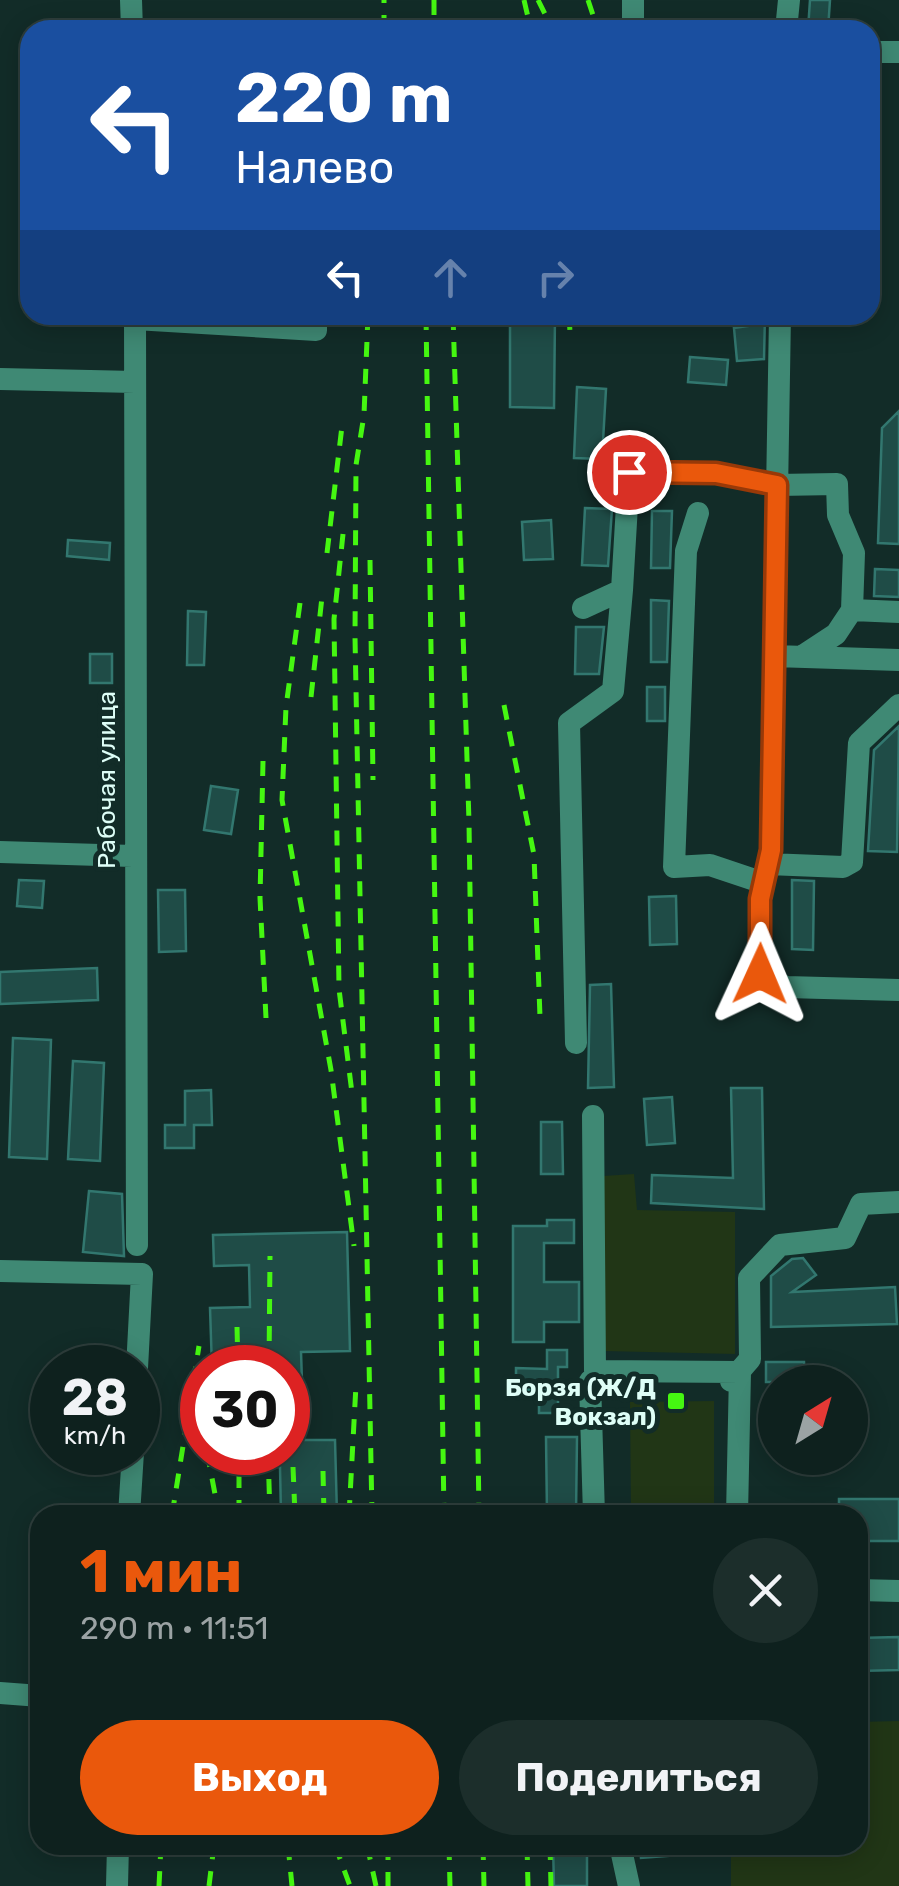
<!DOCTYPE html>
<html lang="ru">
<head>
<meta charset="utf-8">
<style>
  body { margin:0; font-family:Rubik,sans-serif; background:#1c2e2b; color:#f1f3f6; height:100vh; display:flex; flex-direction:column; font-size:38px; white-space:nowrap }
  * { box-sizing:border-box; margin:0 }
  p { font-size:32px; color:#9ba3a4 }
  .icon { flex:none; width:55px; height:55px; fill:none; stroke:currentColor; stroke-width:2; stroke-linecap:round; stroke-linejoin:round }
  .map { position:relative; flex:1; overflow:hidden }
  .side { position:absolute; left:30px; top:1505px; width:838px; height:350px; display:flex; flex-direction:column; background:#0e211e; border-radius:30px; box-shadow:0 5px 25px #0003,0 0 0 2px #2e3e3c }
  .side>* { flex:none }
  .top-card { position:absolute; left:20px; top:20px; width:860px; height:305px; border-radius:30px; box-shadow:0 5px 25px #0003,0 0 0 2px #2e3e3c; background:#1a4fa0; color:#fff; overflow:hidden }
  .needle { width:65px; rotate:37deg }
  .controls { position:absolute; left:758px; top:1365px; display:grid; gap:20px }
  .controls a { display:grid; place-items:center; width:110px; height:110px; border-radius:50%; background:#0e211e; box-shadow:0 5px 25px #0003,0 0 0 2px #2e3e3c; font-size:50px }
  .speed { position:absolute; left:30px; top:1345px; display:flex; gap:20px; font-size:50px; font-weight:700; text-align:center }
  .speed>* { display:grid; place-content:center; width:130px; height:130px; border-radius:50%; background:#0e211e; box-shadow:0 5px 25px #0003,0 0 0 2px #2e3e3c; line-height:1 }
  .speed small { font-size:25px; font-weight:400 }
  .speed .limit { border:15px solid #d22; background:#fff; color:#111 }
  .pin { position:absolute; display:grid; place-items:center; width:85px; height:85px; color:#fff; margin:-42px; border:5px solid #fff; border-radius:50%; box-shadow:0 2px 10px #0007 }
  .me { position:absolute; width:110px; margin:-55px; rotate:1deg; stroke-linejoin:round; filter:drop-shadow(0 0 8px #0008) }
  .turn { display:flex; align-items:center; gap:35px; height:210px; padding:0 50px; font-size:45px }
  .turn .icon { width:130px; height:130px; stroke-width:2.5 }
  .turn b { display:block; font-size:70px; line-height:85px }
  .lanes { display:flex; align-items:center; height:95px; padding:0 50px; background:#0003; justify-content:center; gap:50px; direction:ltr }
  .lanes .off { opacity:.35 }
  .round { display:grid; place-items:center; flex:none; width:105px; height:105px; border-radius:52px; background:#1c2e2b }
  .headline { display:flex; align-items:center; justify-content:space-between; height:170px; padding:0 50px }
  h1 { font-size:60px; font-weight:700; line-height:75px; color:#ea580c }
  .action { display:flex; gap:20px; margin-top:auto; padding:20px 50px }
  .action a { flex:1; height:115px; border-radius:60px; background:#ea580c; color:#fff; font-size:40px; font-weight:700; line-height:115px; text-align:center }
  .action a+a { background:#1c2e2b; color:#f1f3f6 }
  .map>svg:first-child { display:block }
  .green { fill:#213616 }
  .building { fill:#1f4c47; stroke:#32776f; stroke-width:2.5 }
  .lines { fill:none; stroke-linecap:round; stroke-linejoin:round }
  .minor { stroke:#3f8974; stroke-width:22 }
  .rail { stroke:#45f711; stroke-width:5; stroke-dasharray:15 12; stroke-linecap:butt }
  .route-casing { stroke:#983908; stroke-width:25 }
  .route { stroke:#ea580c; stroke-width:18 }
  .poi-dot { fill:#45f711; stroke:#122c28; stroke-width:4 }
  .labels { text-anchor:middle; dominant-baseline:central; stroke-width:10; stroke-linejoin:round; paint-order:stroke }
  .street-label { font-size:25px; fill:#defef7; stroke:#122c28 }
  .poi-label { font-size:25px; font-weight:bold; fill:#defef7; stroke:#122c28; text-anchor:end }
</style>
</head>
<body>
<div class="map">
<svg width="899" height="1886" viewBox="0 0 899 1886">
  <rect width="100%" height="100%" fill="#122c28"/>
  <path class="green" d="M 634,1174 L 637,1210 L 735,1212 L 735,1354 L 604,1351 L 603,1176 Z
    M 714,1401 L 714,1515 L 631,1515 L 630,1402 Z
    M 899,1721 L 899,1886 L 731,1886 L 731,1845 L 858,1845 L 858,1722 Z"/>
  <path class="building" d="M 810,0 L 830,0 L 828,30 L 808,30 Z
    M 510,315 L 555,315 L 554,408 L 510,407 Z
    M 747,315 L 765,315 L 764,359 L 737,361 L 734,328 L 748,326 Z
    M 690,357 L 728,360 L 726,385 L 688,382 Z
    M 577,387 L 606,389 L 602,459 L 574,458 Z
    M 899,411 L 899,544 L 878,543 L 882,428 Z
    M 585,508 L 612,509 L 608,566 L 582,565 Z
    M 652,511 L 672,511 L 670,568 L 651,568 Z
    M 551,520 L 553,559 L 524,560 L 522,522 Z
    M 68,540 L 110,543 L 109,560 L 67,556 Z
    M 875,569 L 899,570 L 899,597 L 874,596 Z
    M 651,600 L 669,601 L 667,662 L 651,662 Z
    M 188,611 L 206,612 L 204,665 L 187,665 Z
    M 576,627 L 604,627 L 599,674 L 575,674 Z
    M 90,654 L 112,654 L 112,683 L 90,683 Z
    M 647,687 L 665,687 L 665,721 L 647,721 Z
    M 899,726 L 897,852 L 868,851 L 874,750 Z
    M 211,786 L 238,790 L 231,834 L 204,830 Z
    M 19,880 L 44,881 L 42,908 L 17,906 Z
    M 792,880 L 814,881 L 813,950 L 792,949 Z
    M 158,890 L 185,890 L 186,951 L 159,952 Z
    M 676,896 L 677,944 L 650,945 L 649,897 Z
    M 97,968 L 98,1000 L 0,1004 L 0,972 Z
    M 611,984 L 614,1087 L 588,1088 L 590,985 Z
    M 13,1038 L 51,1040 L 47,1159 L 9,1157 Z
    M 73,1061 L 104,1063 L 100,1161 L 68,1159 Z
    M 731,1088 L 762,1088 L 764,1209 L 651,1203 L 652,1175 L 733,1178 Z
    M 211,1090 L 212,1125 L 194,1125 L 194,1148 L 165,1148 L 165,1125 L 185,1125 L 185,1091 Z
    M 672,1097 L 675,1143 L 647,1145 L 644,1099 Z
    M 541,1122 L 562,1122 L 563,1174 L 541,1174 Z
    M 89,1191 L 122,1194 L 124,1256 L 83,1252 Z
    M 547,1220 L 574,1220 L 574,1243 L 544,1243 L 544,1282 L 579,1282 L 579,1322 L 544,1322 L 544,1342 L 513,1342 L 513,1226 L 547,1226 Z
    M 347,1232 L 350,1351 L 301,1352 L 304,1440 L 335,1440 L 337,1515 L 281,1515 L 280,1467 L 260,1467 L 260,1452 L 288,1452 L 288,1368 L 212,1368 L 210,1308 L 250,1307 L 249,1265 L 214,1266 L 213,1235 Z
    M 803,1258 L 816,1275 L 792,1292 L 895,1287 L 897,1324 L 771,1327 L 771,1276 L 792,1259 Z
    M 547,1350 L 567,1350 L 567,1367 L 558,1367 L 558,1413 L 539,1413 L 539,1390 L 516,1390 L 516,1368 L 547,1369 Z
    M 766,1362 L 804,1362 L 805,1382 L 766,1382 Z
    M 546,1437 L 577,1437 L 576,1515 L 547,1515 Z
    M 839,1499 L 899,1499 L 899,1541 L 858,1541 L 858,1515 L 839,1515 Z
    M 899,1637 L 899,1670 L 858,1671 L 858,1638 Z
    M 553,1845 L 587,1845 L 587,1886 L 554,1886 Z
    M 640,1845 L 692,1845 L 692,1854 L 641,1858 Z"/>
  <g class="lines">
    <path class="minor" d="M 131,0 L 132,30
      M 633,0 L 633,30
      M 786,30 L 789,0
      M 870,52 L 899,52
      M 135,315 L 137,1245
      M 780,315 L 771,851 L 760,899 L 760,974 L 786,987 L 899,990
      M 135,319 L 316,330 L 316,315
      M 0,379 L 135,382
      M 698,513 L 686,551 L 674,867 L 710,865 L 764,883
      M 583,608 L 622,590 L 629,471 L 716,473 L 777,485 L 837,484 L 838,515 L 854,553 L 852,610 L 899,612
      M 774,656 L 899,660
      M 801,657 L 836,634 L 852,610
      M 0,852 L 133,856
      M 768,864 L 843,867 L 852,862 L 859,743 L 899,705
      M 576,1043 L 569,723 L 613,691 L 622,590
      M 593,1116 L 595,1371 L 740,1372 L 737,1515
      M 0,1271 L 142,1274 L 137,1368
      M 731,1381 L 750,1359 L 749,1278 L 780,1245 L 845,1238 L 861,1204 L 899,1202
      M 129,1515 L 133,1452
      M 594,1515 L 590,1381 L 613,1381
      M 858,1590 L 899,1591
      M 0,1693 L 40,1696
      M 620,1845 L 629,1886
      M 117,1886 L 118,1845"/>
    <path class="rail" d="M 434,0 L 434,30
      M 524,0 L 531,30
      M 538,0 L 553,30
      M 588,0 L 598,30
      M 384,30 L 384,0
      M 368,315 L 364,415 L 356,465 L 355,637 L 372,1515
      M 426,315 L 444,1515
      M 453,315 L 469,822 L 479,1515
      M 569,315 L 570,332
      M 343,534 L 334,619 L 339,989 L 352,1093
      M 327,553 L 342,426
      M 370,560 L 373,780
      M 300,603 L 286,707 L 282,800 L 331,1070 L 354,1246
      M 311,697 L 322,597
      M 504,705 L 534,855 L 540,1017
      M 263,761 L 260,898 L 266,1018
      M 237,1327 L 238,1368
      M 269,1368 L 270,1256
      M 197,1390 L 202,1425
      M 207,1452 L 219,1515
      M 268,1452 L 270,1515
      M 293,1467 L 295,1515
      M 323,1471 L 324,1515
      M 172,1515 L 199,1346
      M 239,1515 L 239,1452
      M 349,1515 L 356,1385
      M 288,1845 L 292,1886
      M 335,1845 L 350,1886
      M 367,1845 L 376,1886
      M 388,1845 L 388,1886
      M 449,1845 L 450,1886
      M 483,1845 L 484,1886
      M 527,1845 L 528,1886
      M 550,1845 L 551,1886
      M 159,1886 L 161,1845
      M 209,1886 L 214,1845"/>
  </g>
  <g class="lines">
    <g class="route-casing">
      <path id="route" d="M 629,472 L 716,473 L 777,485 L 771,850 L 760,899 L 760,974"/>
    </g>
    <use href="#route" class="route"/>
  </g>
  <rect class="poi-dot" x="666" y="1391" width="20" height="20" rx="5"/>
  <g class="labels">
    <g class="street-label">
      <text transform="translate(106 780) rotate(-90)">Рабочая улица</text>
    </g>
    <g class="poi-label">
      <text x="656" y="1387">Борзя (Ж/Д<tspan x="656" dy="29">Вокзал)</tspan></text>
    </g>
  </g>
</svg>
<div class="controls">
<a><svg class="needle" viewBox="-14 -14 28 28"><path d="M0-13l5 13h-10z" fill="#e53935"/><path d="M0 13l5-13h-10z" fill="#9ba3a4"/></svg></a>
</div>
<div class="speed"><div>28<small>km/h</small></div><div class="limit">30</div></div>
<div class="pin" style="left:629px;top:472px;background:#d93025"><svg class="icon" aria-label="arrive" viewBox="0 0 24 24"><path d="M6 21V4h12l-3 4 3 4H6"/></svg></div>
<svg class="me" style="left:760px;top:974px" viewBox="-20 -20 40 40"><path d="M0-17L14 15 0 8-14 15z" fill="#ea580c" stroke="#fff" stroke-width="4"/></svg>
<div class="top-card">
<div class="turn"><svg class="icon" aria-label="left" viewBox="0 0 24 24"><path d="M17 20v-9H6M10 6l-5 5 5 5"/></svg><div><b>220 m</b>Налево</div></div>
<div class="lanes"><svg class="icon" aria-label="left" viewBox="0 0 24 24"><path d="M17 20v-9H6M10 6l-5 5 5 5"/></svg><svg class="icon off" aria-label="ahead" viewBox="0 0 24 24"><path d="M12 20V5M6 11l6-6 6 6"/></svg><svg class="icon off" aria-label="right" viewBox="0 0 24 24"><path d="M7 20v-9h11M14 6l5 5-5 5"/></svg></div>
</div>
<section class="side">
<div class="headline"><div><h1>1 мин</h1><p>290 m · 11:51</p></div><a class="round"><svg class="icon" aria-label="close" viewBox="0 0 24 24"><path d="M6 6l12 12M18 6L6 18"/></svg></a></div>
<div class="action"><a>Выход</a><a>Поделиться</a></div>
</section>
</div>
</body>
</html>
